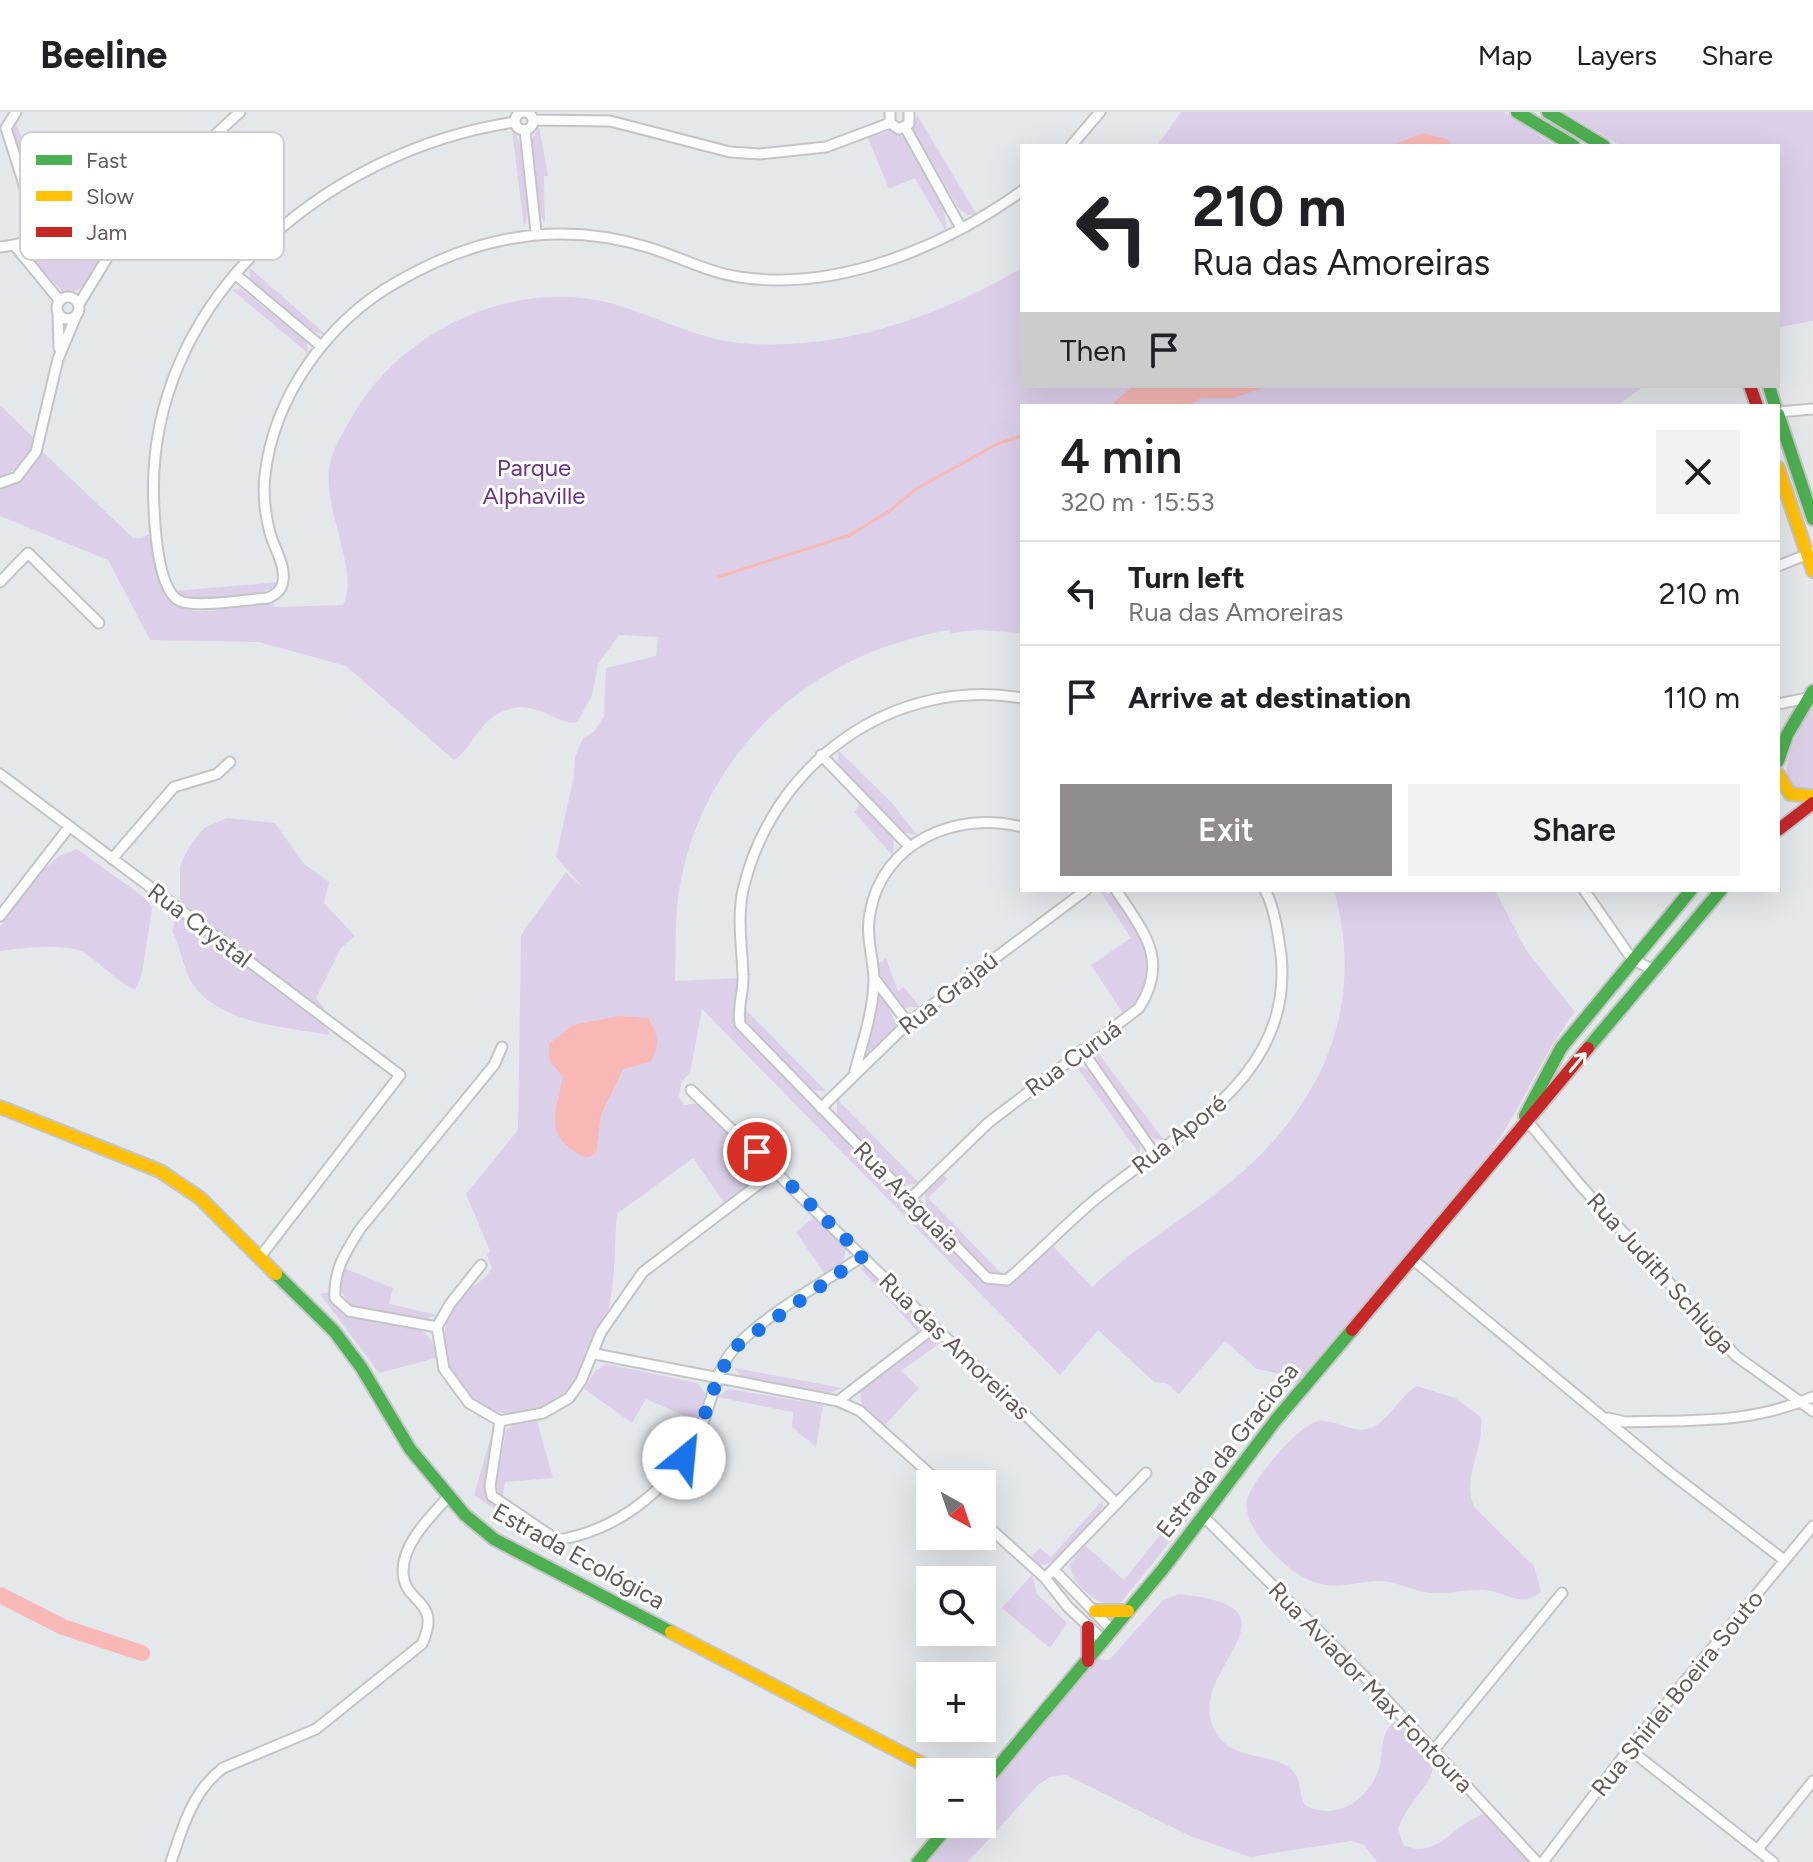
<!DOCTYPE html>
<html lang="en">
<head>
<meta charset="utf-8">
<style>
  body { margin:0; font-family:Figtree,sans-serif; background:#f2f2f2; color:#202124; height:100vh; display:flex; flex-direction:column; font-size:30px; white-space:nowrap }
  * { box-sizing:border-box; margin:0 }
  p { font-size:26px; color:#757577 }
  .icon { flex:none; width:44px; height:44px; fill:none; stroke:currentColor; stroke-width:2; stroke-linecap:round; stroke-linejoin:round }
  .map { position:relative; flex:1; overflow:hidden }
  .details { position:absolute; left:1020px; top:292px; width:760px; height:488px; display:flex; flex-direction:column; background:#fff; border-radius:0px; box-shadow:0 8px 32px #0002 }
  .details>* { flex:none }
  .top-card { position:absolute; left:1020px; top:32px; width:760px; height:244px; border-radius:0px; box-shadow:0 8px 32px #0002; background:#fff; color:#202124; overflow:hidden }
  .needle { width:52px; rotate:140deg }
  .tools { position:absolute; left:916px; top:1358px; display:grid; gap:16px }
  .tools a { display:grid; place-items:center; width:80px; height:80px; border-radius:0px; background:#fff; box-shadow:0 8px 32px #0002; font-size:40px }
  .pin { position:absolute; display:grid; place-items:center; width:68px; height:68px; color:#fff; margin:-34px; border:4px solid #fff; border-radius:50%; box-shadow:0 2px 8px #0007 }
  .me { position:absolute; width:88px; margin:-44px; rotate:28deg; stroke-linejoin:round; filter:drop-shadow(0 0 6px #0008) }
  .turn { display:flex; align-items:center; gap:28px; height:168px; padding:0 40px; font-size:36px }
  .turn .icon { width:104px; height:104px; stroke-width:2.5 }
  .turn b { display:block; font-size:56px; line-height:68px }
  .then { display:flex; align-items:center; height:76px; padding:0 40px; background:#0003; gap:16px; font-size:30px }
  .round { display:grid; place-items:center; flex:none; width:84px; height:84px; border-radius:0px; background:#f2f2f2 }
  .head { display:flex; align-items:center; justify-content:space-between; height:136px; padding:0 40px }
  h1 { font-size:48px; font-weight:600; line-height:60px }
  .cta { display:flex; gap:16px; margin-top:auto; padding:16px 40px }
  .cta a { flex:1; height:92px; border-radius:0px; background:#908c8d; color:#fff; font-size:32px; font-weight:600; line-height:92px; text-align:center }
  .cta a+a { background:#f2f2f2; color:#202124 }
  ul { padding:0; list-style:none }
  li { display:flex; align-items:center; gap:24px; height:104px; padding:0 40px; border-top:2px solid #e0e0e0 }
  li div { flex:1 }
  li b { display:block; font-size:30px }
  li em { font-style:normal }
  header { display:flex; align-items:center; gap:48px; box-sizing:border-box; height:112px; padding:0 40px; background:#fff; border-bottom:2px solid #e0e0e0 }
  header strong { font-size:38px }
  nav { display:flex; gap:44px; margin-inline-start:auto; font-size:28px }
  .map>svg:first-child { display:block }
  .green { fill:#dcd0e9 }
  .water { fill:#f7b8b6 }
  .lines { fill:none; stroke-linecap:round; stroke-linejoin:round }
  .stream { stroke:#f7b8b6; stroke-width:3 }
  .river { stroke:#f7b8b6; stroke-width:16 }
  .street-casing { stroke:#c4c4c5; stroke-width:13 }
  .fast-casing { stroke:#c5c4c6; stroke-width:16 }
  .slow-casing { stroke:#c5c4c6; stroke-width:16 }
  .jam-casing { stroke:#c5c4c6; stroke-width:16 }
  .street { stroke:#fbfcfc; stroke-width:9 }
  .fast { stroke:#4caf50; stroke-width:12 }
  .slow { stroke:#ffc107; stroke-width:12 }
  .jam { stroke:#c62828; stroke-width:12 }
  .oneway { stroke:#f6fbf6 }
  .route { stroke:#1a73e8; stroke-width:14; stroke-dasharray:0 25.2 }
  .labels { text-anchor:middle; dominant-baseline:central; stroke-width:6; stroke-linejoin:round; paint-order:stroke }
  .park-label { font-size:24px; fill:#6b318b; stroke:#fff }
  .street-label { font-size:24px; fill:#635b5a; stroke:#fff }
  .key { fill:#fff; stroke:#d0cece; stroke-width:2 }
  .key-label { font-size:22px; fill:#635b5a }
</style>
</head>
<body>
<header>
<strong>Beeline</strong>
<nav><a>Map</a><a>Layers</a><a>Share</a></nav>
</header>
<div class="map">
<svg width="1813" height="1750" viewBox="0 0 1813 1750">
  <rect width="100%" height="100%" fill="#e4e8eb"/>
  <path class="green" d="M 1181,0 L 1504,0 L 1555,34 L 1157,34 Z
    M 1564,0 L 1813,0 L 1813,209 L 1780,215 L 1778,209 L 1778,34 L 1621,34 Z
    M 917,3 L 977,103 L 968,103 L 959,97 L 913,18 Z
    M 14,6 L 55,113 L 45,111 L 39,104 L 12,22 Z
    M 539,14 L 548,64 L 544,64 L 545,111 L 538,99 L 531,30 Z
    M 512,18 C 525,27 533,101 524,115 Z
    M 892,18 C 912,23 953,100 945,118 L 915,66 L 889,77 L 868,26 Z
    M 88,111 L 104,115 C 116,134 87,185 64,181 L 31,147 L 31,137 L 36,130 Z
    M 250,156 L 325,222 C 307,223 262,182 250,167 Z
    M 1022,156 L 1022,274 L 1644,274 L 1617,294 L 1022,294 L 1022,521 L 978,518 L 951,521 L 950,518 C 821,539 716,626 684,754 C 674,791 676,831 675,869 L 738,866 L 733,906 L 739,919 L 977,1164 L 997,1174 L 1013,1170 L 1051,1132 L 1092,1175 C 1131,1138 1180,1110 1223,1076 C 1318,1001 1368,900 1334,778 L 1495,778 L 1526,838 L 1575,900 C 1540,945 1521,999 1486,1046 C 1428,1124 1360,1197 1298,1272 L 1286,1263 L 1257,1257 L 1225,1229 L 1179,1282 L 1166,1271 L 1154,1270 L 1098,1218 L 1060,1263 L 702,897 L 690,961 L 681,970 L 679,985 L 684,993 L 698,991 L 760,1050 L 759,1066 L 725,1092 L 693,1046 L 617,1102 C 614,1132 616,1165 609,1194 C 606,1207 580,1266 571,1277 C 520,1339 424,1280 448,1205 C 457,1177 482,1174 492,1156 L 487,1143 L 490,1139 L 466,1082 L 518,1018 L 521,823 L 566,760 L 585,778 L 556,745 L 574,664 L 575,645 L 583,626 L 595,619 L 604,604 L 606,556 L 656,544 L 658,525 L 619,523 L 598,552 L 592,584 L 577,610 C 557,615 538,585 504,599 C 478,609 470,639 454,648 L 346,554 L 259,530 L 150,528 L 108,448 L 0,404 L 0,377 L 21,367 L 42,339 L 133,426 L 142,426 L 149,422 C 167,521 188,500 273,490 L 275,495 L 343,493 C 360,460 324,400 329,358 C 331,338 344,319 353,303 C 404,216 516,165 614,192 C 661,206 702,230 753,232 C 849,237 940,203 1022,156 Z
    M 241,177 L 306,229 L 309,242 L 232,178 Z
    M 0,293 L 35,327 L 22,353 L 0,366 Z
    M 279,470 C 269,487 187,493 174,479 Z
    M 1813,591 L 1813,676 C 1759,689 1803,607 1813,591 Z
    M 838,638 L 892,691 L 917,723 L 902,720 L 839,656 Z
    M 861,692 L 894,725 L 893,744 L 854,700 Z
    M 227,706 L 275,711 L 304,752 L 329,770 L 324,791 L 355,824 L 341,836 L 316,886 L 324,896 L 329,923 C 286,915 218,912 192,871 C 183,856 181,836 172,819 L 180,795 L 180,754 L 189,735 L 204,716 Z
    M 77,737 L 145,786 L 152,796 L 142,862 L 135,878 C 115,868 102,852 83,840 C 69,831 17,836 0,839 L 0,814 L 42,759 L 59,744 Z
    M 1100,779 C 1114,780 1120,792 1127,802 C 1151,837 1158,873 1124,903 L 1091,853 L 1131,826 Z
    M 886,846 L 898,879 L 904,875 L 920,895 L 901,896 L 885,874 L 876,854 Z
    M 877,876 L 897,912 L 893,919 L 867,941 Z
    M 744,896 L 827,980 L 810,977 L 747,913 Z
    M 1095,937 L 1164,1028 L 1155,1027 L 1146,1021 L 1098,952 Z
    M 1074,951 L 1090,959 L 1140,1028 L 1140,1043 Z
    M 837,987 L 919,1071 L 908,1073 L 899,1069 L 837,1004 Z
    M 941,1062 L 948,1067 L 928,1086 L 1003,1163 L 986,1158 L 926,1095 L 925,1080 Z
    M 817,1103 L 846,1136 L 843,1151 L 826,1164 L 796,1120 Z
    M 859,1155 L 869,1156 L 919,1206 L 918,1220 Z
    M 344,1156 L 393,1176 L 389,1192 L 438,1203 L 425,1207 L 350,1193 L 339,1175 Z
    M 330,1180 C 346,1231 434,1188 436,1246 L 379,1261 L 320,1182 Z
    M 935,1226 L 943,1229 L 901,1259 L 919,1276 L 884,1314 L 862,1293 L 860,1279 L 923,1230 Z
    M 606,1252 L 698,1271 L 708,1286 L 699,1310 L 646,1287 L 632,1311 L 584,1277 L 595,1259 Z
    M 735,1256 L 842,1276 L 827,1283 L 742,1266 Z
    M 1417,1274 L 1455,1286 L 1481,1305 C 1485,1336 1460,1368 1475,1396 L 1534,1454 L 1541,1480 C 1521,1497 1507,1480 1485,1478 C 1467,1476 1448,1483 1430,1481 C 1413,1479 1395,1468 1377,1469 C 1353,1470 1336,1479 1311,1469 C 1287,1460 1241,1416 1247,1388 C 1251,1369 1300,1311 1319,1309 C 1338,1307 1353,1324 1373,1315 C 1391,1306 1399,1285 1417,1274 Z
    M 729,1277 L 823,1293 L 816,1335 L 792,1315 L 793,1300 L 717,1285 Z
    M 537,1309 L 553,1366 L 505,1370 L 502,1387 L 496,1375 L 506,1318 L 514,1312 Z
    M 493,1317 C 495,1334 488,1350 486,1367 C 482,1396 528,1415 549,1429 L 547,1433 L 474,1383 Z
    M 1103,1388 C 1105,1406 1058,1455 1040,1453 L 1030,1446 L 1040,1436 L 1051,1445 Z
    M 1186,1391 L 1195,1399 L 1118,1494 C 1098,1495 1070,1471 1070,1452 L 1085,1433 L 1124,1468 Z
    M 1032,1463 L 1037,1482 L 1067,1511 L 1050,1536 L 1002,1496 Z
    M 1178,1482 C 1315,1495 1184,1557 1214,1617 C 1231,1652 1272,1638 1293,1659 C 1302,1669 1298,1682 1305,1693 C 1336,1710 1369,1688 1379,1656 C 1384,1638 1379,1623 1394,1610 L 1403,1610 C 1458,1669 1424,1659 1398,1716 L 1403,1733 C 1439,1750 1455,1707 1489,1701 L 1511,1714 L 1544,1750 L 1377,1750 L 1364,1733 L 1351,1729 L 1250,1745 L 1190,1724 L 1066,1663 L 1050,1665 L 1038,1673 L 968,1750 L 918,1750 L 950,1712 L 982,1712 L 982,1674 L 1091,1546 L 1109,1548 L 1163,1488 Z"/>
  <path class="water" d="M 1423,21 L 1447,27 L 1454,34 L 1390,34 Z
    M 1133,274 L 1268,274 L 1234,286 L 1201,286 L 1189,294 L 1110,294 Z
    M 619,904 L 648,906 C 659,923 660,933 650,950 L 623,957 L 601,1003 L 596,1041 L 587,1046 C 541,1024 556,1004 563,964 L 550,950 L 549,932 L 573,913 Z"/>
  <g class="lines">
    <path class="stream" d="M 718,465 L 850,423 L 891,398 L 916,377 L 997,332 L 1022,324"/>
    <path class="river" d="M 0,1483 L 63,1515 L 142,1541"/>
    <g class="street-casing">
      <path id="street" d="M 16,0 L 6,16 L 40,123
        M 890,0 L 890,11 L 899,17 L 909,12 L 909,0
        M515 9a9 9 0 1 1 18 0a9 9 0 1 1-18 0Z
        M 533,8 L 610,9 L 730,40 L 759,42 L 826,35 L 890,11
        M 515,10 C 326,38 142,190 154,396 C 155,418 158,475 178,488 C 192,497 249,487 268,486 C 275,483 282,478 283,469 C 286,452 272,433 269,417 C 265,400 263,379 265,363 C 274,284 328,209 397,170 C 476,124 559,108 647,135 C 678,144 706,160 739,165 C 837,180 944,135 1022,79
        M 905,15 L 961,116
        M 525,18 L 536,120
        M 1071,34 L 1100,0
        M 91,104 C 107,109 118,119 111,136
        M 15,134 L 60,189
        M 0,135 C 34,133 137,88 166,67 C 192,47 215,22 240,0
        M 236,163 L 321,234
        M57 196a11 11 0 1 1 22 0a11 11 0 1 1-22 0Z
        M 79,192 L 109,143 L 163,70
        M 58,200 L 59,236
        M 1778,300 L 1813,297
        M 0,371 L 17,365 L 36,340 L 58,247 L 76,204
        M 1778,454 L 1813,440
        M 0,470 L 28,441 L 99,511
        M 1022,586 C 892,564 772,652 743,778 C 737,806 742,835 743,863 C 744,880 737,895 740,912 L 987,1166 L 1007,1168 C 1040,1140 1068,1109 1102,1082 C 1182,1018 1294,964 1281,843 C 1278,822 1275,797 1265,778
        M 1778,592 L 1807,586
        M 821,643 L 910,735
        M 0,662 L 400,963 L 260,1145
        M 112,747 L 174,675 L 217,662 L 230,650
        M 1584,778 L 1632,847 L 1655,859
        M 0,804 L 69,715
        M 874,866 L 908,911
        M 502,935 L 494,953 L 360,1117 C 346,1139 333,1159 335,1186 L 349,1199 L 437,1215 L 444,1257 L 469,1291 L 500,1309 L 543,1301 L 569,1286 L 581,1269 L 601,1220 L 643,1160 L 776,1059
        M 1082,938 L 1154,1041
        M 855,959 C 863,929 873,900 874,869 C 874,846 865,825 870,801 C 882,730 957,698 1022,715
        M 691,978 L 1116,1391
        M 821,996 L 908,911 L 1086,778
        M 1525,1006 L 1581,1074 L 1736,1244 L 1813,1299
        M 910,1087 L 988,1011 L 1139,896 C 1170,848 1143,819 1116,778
        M 1411,1146 L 1664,1356 L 1784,1448
        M 437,1215 L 450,1192 L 481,1153
        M 595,1242 L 838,1289 L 860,1299 L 941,1372
        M 838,1289 L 935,1215
        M 1608,1306 L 1625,1310 C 1692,1308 1750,1312 1813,1285
        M 500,1309 L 490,1375 L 492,1384 L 557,1428 C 622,1418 678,1371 703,1310 C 712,1288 716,1261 730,1242 C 755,1208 826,1169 863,1144
        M 1202,1403 L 1368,1568 L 1537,1750
        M 982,1409 L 1045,1466 L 1068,1495 L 1104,1529
        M 1054,1458 L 1113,1519
        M 1045,1466 L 1146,1361
        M 1629,1637 L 1773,1750
        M 1433,1639 L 1562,1481
        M 1758,1737 L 1813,1669
        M 171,1750 C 183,1714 192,1680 223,1656 L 316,1617 L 422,1532 C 443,1486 403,1493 403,1459 C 403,1431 431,1404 449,1384
        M 1543,1750 L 1629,1637 L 1813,1414"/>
    </g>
    <g class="fast-casing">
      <path id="fast" d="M 1517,0 L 1574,34
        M 1548,0 L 1604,34
        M 1769,274 L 1775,294
        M 1778,302 L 1813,407
        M 1778,649 L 1787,623 L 1813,579
        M 1588,936 L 1721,778
        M 1525,1004 L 1561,936 L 1691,778
        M 276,1162 L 334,1219 L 361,1255 L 410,1337 L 465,1403 L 494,1427 L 671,1520
        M 982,1674 L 1163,1457 L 1275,1309 L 1352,1218
        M 918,1750 L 950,1712"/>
    </g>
    <g class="slow-casing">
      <path id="slow" d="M 1778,356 L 1813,459
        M 1778,662 L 1790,682 L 1813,684
        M 0,995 L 160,1059 L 200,1086 L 276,1162
        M 1095,1499 L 1128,1499
        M 671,1520 L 938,1660"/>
    </g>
    <g class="jam-casing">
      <path id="jam" d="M 1750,274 L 1757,294
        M 1778,718 L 1813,691
        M 1352,1218 L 1588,936
        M 1088,1515 L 1088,1549"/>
    </g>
    <use href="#street" class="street"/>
    <use href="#fast" class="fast"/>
    <use href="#slow" class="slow"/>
    <use href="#jam" class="jam"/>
  </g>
  <defs><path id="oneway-shaft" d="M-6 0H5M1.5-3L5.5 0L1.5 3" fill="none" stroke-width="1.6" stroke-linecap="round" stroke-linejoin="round" transform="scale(2)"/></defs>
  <use class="oneway" href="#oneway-shaft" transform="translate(1578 950) rotate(-50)"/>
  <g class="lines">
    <path class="route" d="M 684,1346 C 708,1311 711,1264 739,1232 L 863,1144 L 757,1040"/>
  </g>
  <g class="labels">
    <g class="park-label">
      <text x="534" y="355">Parque<tspan x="534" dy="28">Alphaville</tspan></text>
    </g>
    <g class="street-label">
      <text transform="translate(200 813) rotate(37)">Rua Crystal</text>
      <text transform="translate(948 881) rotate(-38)">Rua Grajaú</text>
      <text transform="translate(1073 946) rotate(-36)">Rua Curuá</text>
      <text transform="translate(1179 1022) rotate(-38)">Rua Aporé</text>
      <text transform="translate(907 1084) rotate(46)">Rua Araguaia</text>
      <text transform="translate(1661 1161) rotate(48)">Rua Judith Schluga</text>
      <text transform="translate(955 1234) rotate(44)">Rua das Amoreiras</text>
      <text transform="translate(1227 1338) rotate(-52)">Estrada da Graciosa</text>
      <text transform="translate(579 1444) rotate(29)">Estrada Ecológica</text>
      <text transform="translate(1371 1575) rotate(46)">Rua Aviador Max Fontoura</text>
      <text transform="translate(1677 1581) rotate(-51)">Rua Shirlei Boeira Souto</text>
    </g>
  </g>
  <rect x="20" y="20" width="264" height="128" rx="12" class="key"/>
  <rect x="36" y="43" width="36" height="10" fill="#4caf50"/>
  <rect x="36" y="79" width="36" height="10" fill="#ffc107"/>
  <rect x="36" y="115" width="36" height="10" fill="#c62828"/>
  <g class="key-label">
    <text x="86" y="56">Fast</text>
    <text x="86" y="92">Slow</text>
    <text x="86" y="128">Jam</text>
  </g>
</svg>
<div class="tools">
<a><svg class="needle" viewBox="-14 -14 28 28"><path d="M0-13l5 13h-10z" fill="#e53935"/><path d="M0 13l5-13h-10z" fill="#757577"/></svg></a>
<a><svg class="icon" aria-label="search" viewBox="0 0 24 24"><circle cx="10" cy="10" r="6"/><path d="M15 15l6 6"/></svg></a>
<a>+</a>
<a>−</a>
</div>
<div class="pin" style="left:757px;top:1040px;background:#d93025"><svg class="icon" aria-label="arrive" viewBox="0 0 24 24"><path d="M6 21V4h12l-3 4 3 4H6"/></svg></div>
<svg class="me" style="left:684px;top:1346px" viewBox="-20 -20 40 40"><circle r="19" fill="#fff"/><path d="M0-13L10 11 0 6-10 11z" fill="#1a73e8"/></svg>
<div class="top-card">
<div class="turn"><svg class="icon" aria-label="left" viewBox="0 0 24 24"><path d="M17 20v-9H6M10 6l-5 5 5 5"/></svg><div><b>210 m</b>Rua das Amoreiras</div></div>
<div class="then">Then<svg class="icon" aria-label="arrive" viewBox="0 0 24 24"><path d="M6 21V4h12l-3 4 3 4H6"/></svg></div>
</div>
<section class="details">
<div class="head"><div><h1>4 min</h1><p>320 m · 15:53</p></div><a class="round"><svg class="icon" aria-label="close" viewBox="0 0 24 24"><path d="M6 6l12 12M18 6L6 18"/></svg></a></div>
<ul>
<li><svg class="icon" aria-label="left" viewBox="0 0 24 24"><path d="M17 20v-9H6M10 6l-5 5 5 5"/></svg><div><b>Turn left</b><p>Rua das Amoreiras</p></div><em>210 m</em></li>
<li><svg class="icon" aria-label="arrive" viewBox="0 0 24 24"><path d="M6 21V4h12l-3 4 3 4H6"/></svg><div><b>Arrive at destination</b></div><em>110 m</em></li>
</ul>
<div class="cta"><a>Exit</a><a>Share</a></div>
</section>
</div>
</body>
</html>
